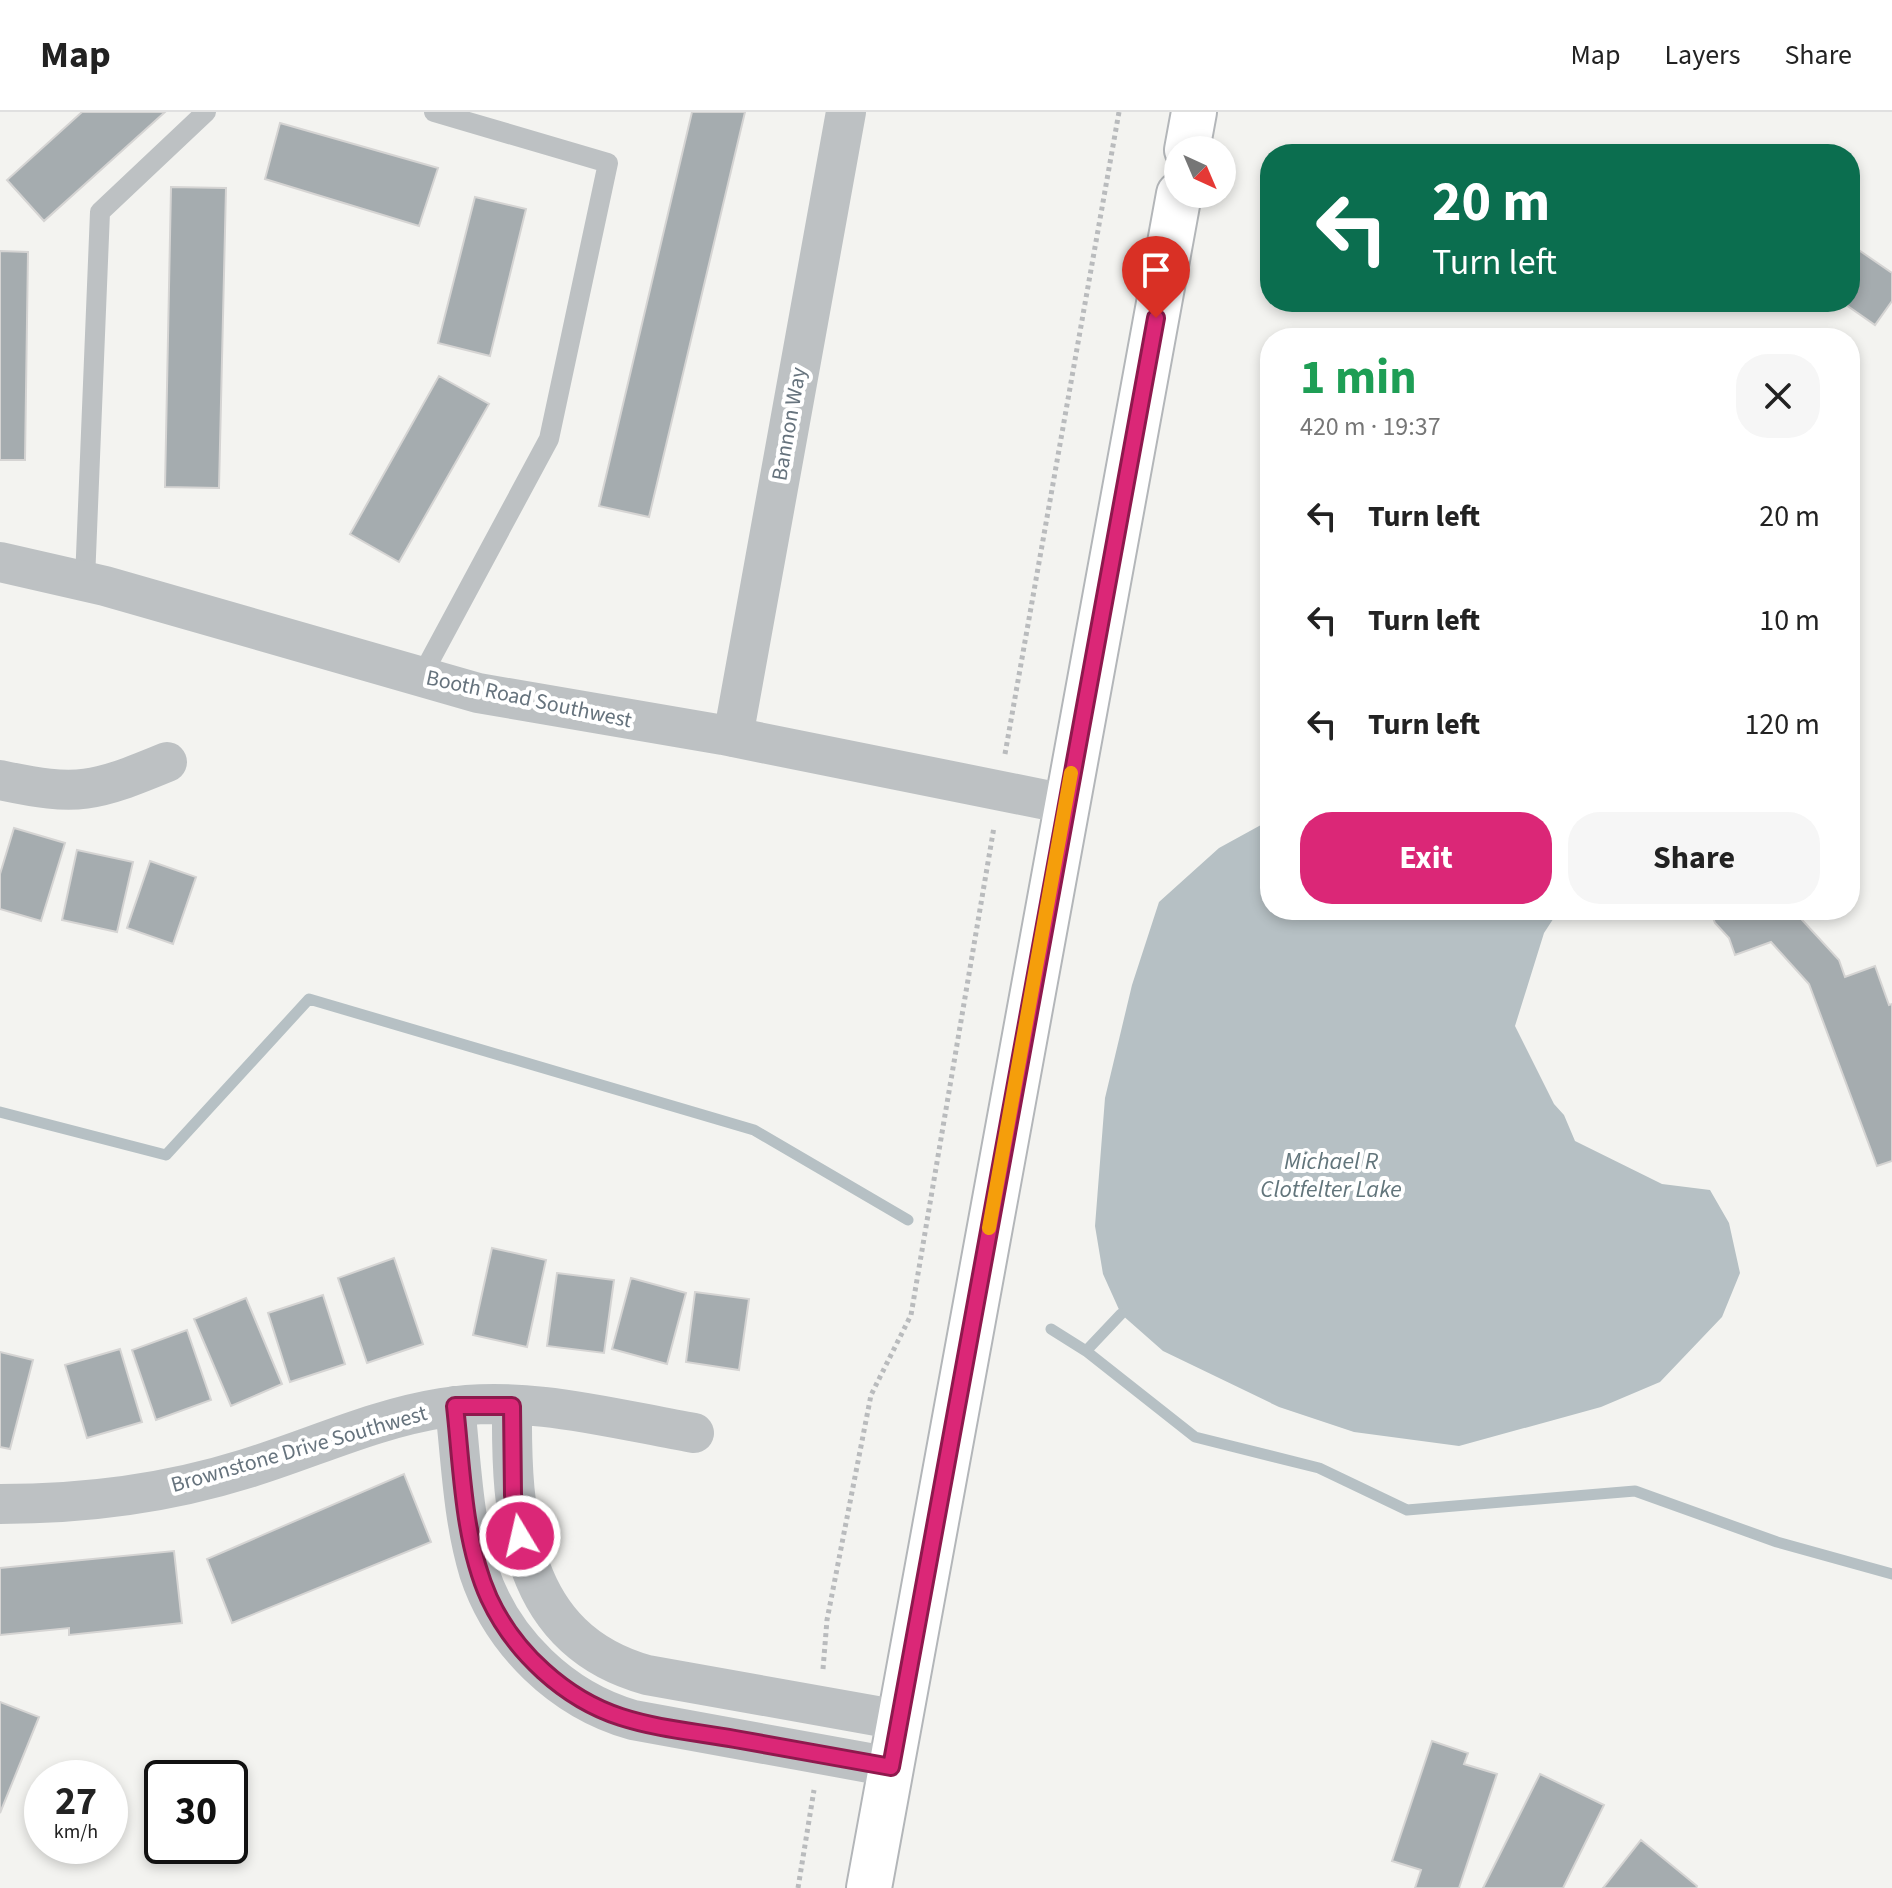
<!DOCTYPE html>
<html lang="en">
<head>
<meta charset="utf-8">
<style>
  body { margin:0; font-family:"Source Sans 3",sans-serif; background:#f6f6f6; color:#222; height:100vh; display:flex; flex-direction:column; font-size:30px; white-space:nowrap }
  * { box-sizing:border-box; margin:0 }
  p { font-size:26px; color:#767676 }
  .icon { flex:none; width:44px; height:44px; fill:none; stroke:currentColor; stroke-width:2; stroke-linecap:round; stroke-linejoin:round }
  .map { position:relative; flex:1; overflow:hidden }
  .drawer { position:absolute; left:1260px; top:216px; width:600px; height:592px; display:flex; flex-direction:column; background:#fff; border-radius:32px; box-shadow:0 4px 12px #0003 }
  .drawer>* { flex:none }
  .guide { position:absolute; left:1260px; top:32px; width:600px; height:168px; border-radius:32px; box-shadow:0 4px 12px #0003; background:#0b6e4f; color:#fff; overflow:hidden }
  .needle { width:52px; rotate:136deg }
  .tools { position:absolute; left:1164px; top:24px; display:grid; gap:16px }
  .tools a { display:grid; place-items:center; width:72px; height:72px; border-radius:50%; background:#fff; box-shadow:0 4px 12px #0003; font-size:40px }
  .speed { position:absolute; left:24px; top:1648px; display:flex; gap:16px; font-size:40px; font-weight:700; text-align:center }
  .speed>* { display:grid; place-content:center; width:104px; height:104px; border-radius:50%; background:#fff; box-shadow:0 4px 12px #0003; line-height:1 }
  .speed small { font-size:20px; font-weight:400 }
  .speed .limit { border:4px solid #111; border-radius:12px; background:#fff; color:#111 }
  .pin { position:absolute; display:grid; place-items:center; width:68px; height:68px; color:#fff; margin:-82px -34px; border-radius:50% 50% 50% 0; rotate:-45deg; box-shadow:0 0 8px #0007 }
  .pin .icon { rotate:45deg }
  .me { position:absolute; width:88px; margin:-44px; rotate:351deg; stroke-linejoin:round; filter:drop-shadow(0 0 6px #0008) }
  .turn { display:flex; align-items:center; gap:28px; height:168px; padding:0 40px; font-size:36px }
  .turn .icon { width:104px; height:104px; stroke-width:2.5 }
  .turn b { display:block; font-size:56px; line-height:68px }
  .round { display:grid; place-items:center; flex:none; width:84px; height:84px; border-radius:32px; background:#f6f6f6 }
  .head { display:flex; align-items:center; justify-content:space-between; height:136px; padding:0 40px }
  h1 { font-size:48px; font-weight:700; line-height:60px; color:#1e9e55 }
  .button { display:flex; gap:16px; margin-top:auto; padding:16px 40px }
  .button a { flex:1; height:92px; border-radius:32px; background:#db2777; color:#fff; font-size:32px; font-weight:700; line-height:92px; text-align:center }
  .button a+a { background:#f6f6f6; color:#222 }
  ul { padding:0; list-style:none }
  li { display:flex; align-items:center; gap:24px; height:104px; padding:0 40px }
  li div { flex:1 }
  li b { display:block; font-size:30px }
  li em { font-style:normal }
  header { display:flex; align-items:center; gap:48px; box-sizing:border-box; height:112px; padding:0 40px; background:#fff; border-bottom:2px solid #e0e0e0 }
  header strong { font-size:38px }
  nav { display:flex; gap:44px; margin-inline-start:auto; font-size:28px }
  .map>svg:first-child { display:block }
  .water { fill:#b6c0c4 }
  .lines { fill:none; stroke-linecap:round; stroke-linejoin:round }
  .stream { stroke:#b6c0c4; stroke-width:11 }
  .building { fill:#a5acaf; stroke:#d5d4d3; stroke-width:2 }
  .primary-casing { stroke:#b3b6b9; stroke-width:48 }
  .path { stroke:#b9bbbd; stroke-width:5; stroke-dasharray:4 4; stroke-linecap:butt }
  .lane { stroke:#bdc1c3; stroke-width:20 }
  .street { stroke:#bdc1c3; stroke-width:40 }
  .primary { stroke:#fff; stroke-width:44 }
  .route-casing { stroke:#8e194d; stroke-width:20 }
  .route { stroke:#db2777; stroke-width:14 }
  .slow { stroke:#f59e0b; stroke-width:14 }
  .labels { text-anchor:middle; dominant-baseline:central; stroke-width:8; stroke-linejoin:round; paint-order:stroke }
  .street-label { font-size:22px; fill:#66737d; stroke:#fff }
  .water-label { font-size:24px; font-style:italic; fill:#62757b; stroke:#fff }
</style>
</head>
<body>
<header>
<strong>Map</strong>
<nav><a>Map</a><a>Layers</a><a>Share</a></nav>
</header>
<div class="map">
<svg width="1892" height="1776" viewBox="0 0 1892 1776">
  <rect width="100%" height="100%" fill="#f3f3f0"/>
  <path class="water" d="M 1270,708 L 1270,798 L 1559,798 L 1544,821 L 1515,914 L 1554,992 L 1564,1003 L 1575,1029 L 1662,1072 L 1710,1078 L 1729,1111 L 1740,1161 L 1722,1205 L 1660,1270 L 1601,1295 L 1459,1334 L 1354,1320 L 1279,1295 L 1163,1239 L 1121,1202 L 1103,1162 L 1095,1114 L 1105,986 L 1132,873 L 1159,790 L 1219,736 Z"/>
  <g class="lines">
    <path class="stream" d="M 0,1000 L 166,1043 L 309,887 L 754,1018 L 908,1108
      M 1051,1217 L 1086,1239 L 1121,1202
      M 1086,1239 L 1195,1325 L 1319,1356 L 1407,1398 L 1635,1379 L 1777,1430 L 1892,1462"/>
  </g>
  <path class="building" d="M 82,0 L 165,0 L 44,109 L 7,68 Z
    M 692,0 L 745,0 L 649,405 L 599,394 Z
    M 280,11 L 438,56 L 419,114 L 265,67 Z
    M 171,75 L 226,76 L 219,376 L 165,375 Z
    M 475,85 L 526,97 L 490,244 L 438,231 Z
    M 1850,132 L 1892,161 L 1892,189 L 1875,213 L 1842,190 L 1850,190 Z
    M 0,139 L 28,140 L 25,348 L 0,348 Z
    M 439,264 L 489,292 L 399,450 L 350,422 Z
    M 14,716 L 65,731 L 41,809 L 0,797 L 0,762 Z
    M 77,738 L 133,750 L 117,820 L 62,808 Z
    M 150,749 L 196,765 L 173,832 L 127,816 Z
    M 1710,798 L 1793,798 L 1839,848 L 1845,865 L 1875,854 L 1889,893 L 1892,892 L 1892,1049 L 1877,1054 L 1809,872 L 1771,830 L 1735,843 L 1729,826 L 1715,811 Z
    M 492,1136 L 546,1148 L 527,1235 L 473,1223 Z
    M 394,1146 L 423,1232 L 367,1251 L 338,1166 Z
    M 557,1161 L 614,1168 L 604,1241 L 547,1234 Z
    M 631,1166 L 686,1181 L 667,1252 L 612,1237 Z
    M 695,1180 L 749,1187 L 739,1258 L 686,1250 Z
    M 323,1183 L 345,1252 L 290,1270 L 268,1201 Z
    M 246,1186 L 282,1272 L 231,1294 L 194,1207 Z
    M 187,1218 L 211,1288 L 156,1308 L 132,1238 Z
    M 120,1237 L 142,1310 L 87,1326 L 65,1253 Z
    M 0,1240 L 33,1248 L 10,1337 L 0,1335 Z
    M 404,1362 L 431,1430 L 232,1511 L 207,1447 Z
    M 174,1439 L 182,1511 L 69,1523 L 69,1516 L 0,1523 L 0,1456 Z
    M 0,1590 L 39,1605 L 0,1701 Z
    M 1432,1629 L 1468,1641 L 1464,1652 L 1497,1662 L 1459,1776 L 1415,1776 L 1421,1758 L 1392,1749 Z
    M 1540,1662 L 1604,1693 L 1563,1776 L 1483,1776 Z
    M 1641,1728 L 1697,1774 L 1696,1776 L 1603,1776 Z"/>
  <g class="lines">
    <g class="primary-casing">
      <path id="primary" d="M 1187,38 L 1194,0
        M 869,1776 L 1179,82"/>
    </g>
    <path class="path" d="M 1005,642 L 1119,0
      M 823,1557 L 827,1508 L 871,1283 L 911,1203 L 994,715
      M 798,1776 L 814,1678"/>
    <path class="lane" d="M 85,468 L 100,100 L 206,0
      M 421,565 L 549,327 L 608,51 L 434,0"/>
    <path class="street" d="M 0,450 L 105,474 L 478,581 L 723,623 L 1066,692
      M 733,625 L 846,0
      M 0,668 C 79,685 94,680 167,650
      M 455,1294 C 461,1349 463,1407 479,1460 C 502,1530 562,1588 633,1608 L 891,1655
      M 512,1294 C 511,1404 518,1527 647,1563 L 899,1608
      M 0,1392 C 84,1392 165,1382 245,1357 C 311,1337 373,1307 442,1296 C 524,1282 614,1307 694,1321"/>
    <use href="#primary" class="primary"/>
  </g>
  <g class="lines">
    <g class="route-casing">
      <path id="route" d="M 520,1424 L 513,1383 L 512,1294 L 455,1294 C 462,1356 463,1428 489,1486 C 514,1540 565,1587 621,1605 C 658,1617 697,1620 735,1627 C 787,1636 839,1646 891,1655 L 1156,206"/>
    </g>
    <use href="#route" class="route"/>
    <path class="slow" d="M 989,1116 L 1071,661"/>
  </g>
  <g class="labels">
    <g class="street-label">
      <text transform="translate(789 312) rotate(-80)">Bannon Way</text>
      <text transform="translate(529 587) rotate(12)">Booth Road Southwest</text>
      <text transform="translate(299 1337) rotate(-16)">Brownstone Drive Southwest</text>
    </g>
    <g class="water-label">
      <text x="1331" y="1049">Michael R<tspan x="1331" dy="28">Clotfelter Lake</tspan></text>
    </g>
  </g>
</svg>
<div class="tools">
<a><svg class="needle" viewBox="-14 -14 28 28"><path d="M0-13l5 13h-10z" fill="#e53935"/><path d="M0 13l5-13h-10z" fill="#767676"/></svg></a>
</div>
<div class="speed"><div>27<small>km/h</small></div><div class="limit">30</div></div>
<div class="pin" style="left:1156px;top:206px;background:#d93025"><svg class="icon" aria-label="arrive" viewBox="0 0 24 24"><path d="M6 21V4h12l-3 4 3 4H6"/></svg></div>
<svg class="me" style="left:520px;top:1424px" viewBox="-20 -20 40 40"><circle r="17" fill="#db2777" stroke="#fff" stroke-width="3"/><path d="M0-11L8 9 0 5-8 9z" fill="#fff"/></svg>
<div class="guide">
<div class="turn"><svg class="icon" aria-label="left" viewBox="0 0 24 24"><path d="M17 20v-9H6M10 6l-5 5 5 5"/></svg><div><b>20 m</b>Turn left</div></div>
</div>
<section class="drawer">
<div class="head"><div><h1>1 min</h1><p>420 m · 19:37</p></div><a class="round"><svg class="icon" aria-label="close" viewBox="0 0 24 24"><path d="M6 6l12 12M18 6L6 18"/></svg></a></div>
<ul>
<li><svg class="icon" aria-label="left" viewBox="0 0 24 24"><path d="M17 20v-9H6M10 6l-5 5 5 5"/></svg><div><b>Turn left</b></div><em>20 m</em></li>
<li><svg class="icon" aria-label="left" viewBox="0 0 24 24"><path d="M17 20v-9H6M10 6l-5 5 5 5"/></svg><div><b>Turn left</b></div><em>10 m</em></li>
<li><svg class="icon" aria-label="left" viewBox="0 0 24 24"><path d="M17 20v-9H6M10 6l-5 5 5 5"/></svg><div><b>Turn left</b></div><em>120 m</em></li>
</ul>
<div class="button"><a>Exit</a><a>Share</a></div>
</section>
</div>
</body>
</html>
